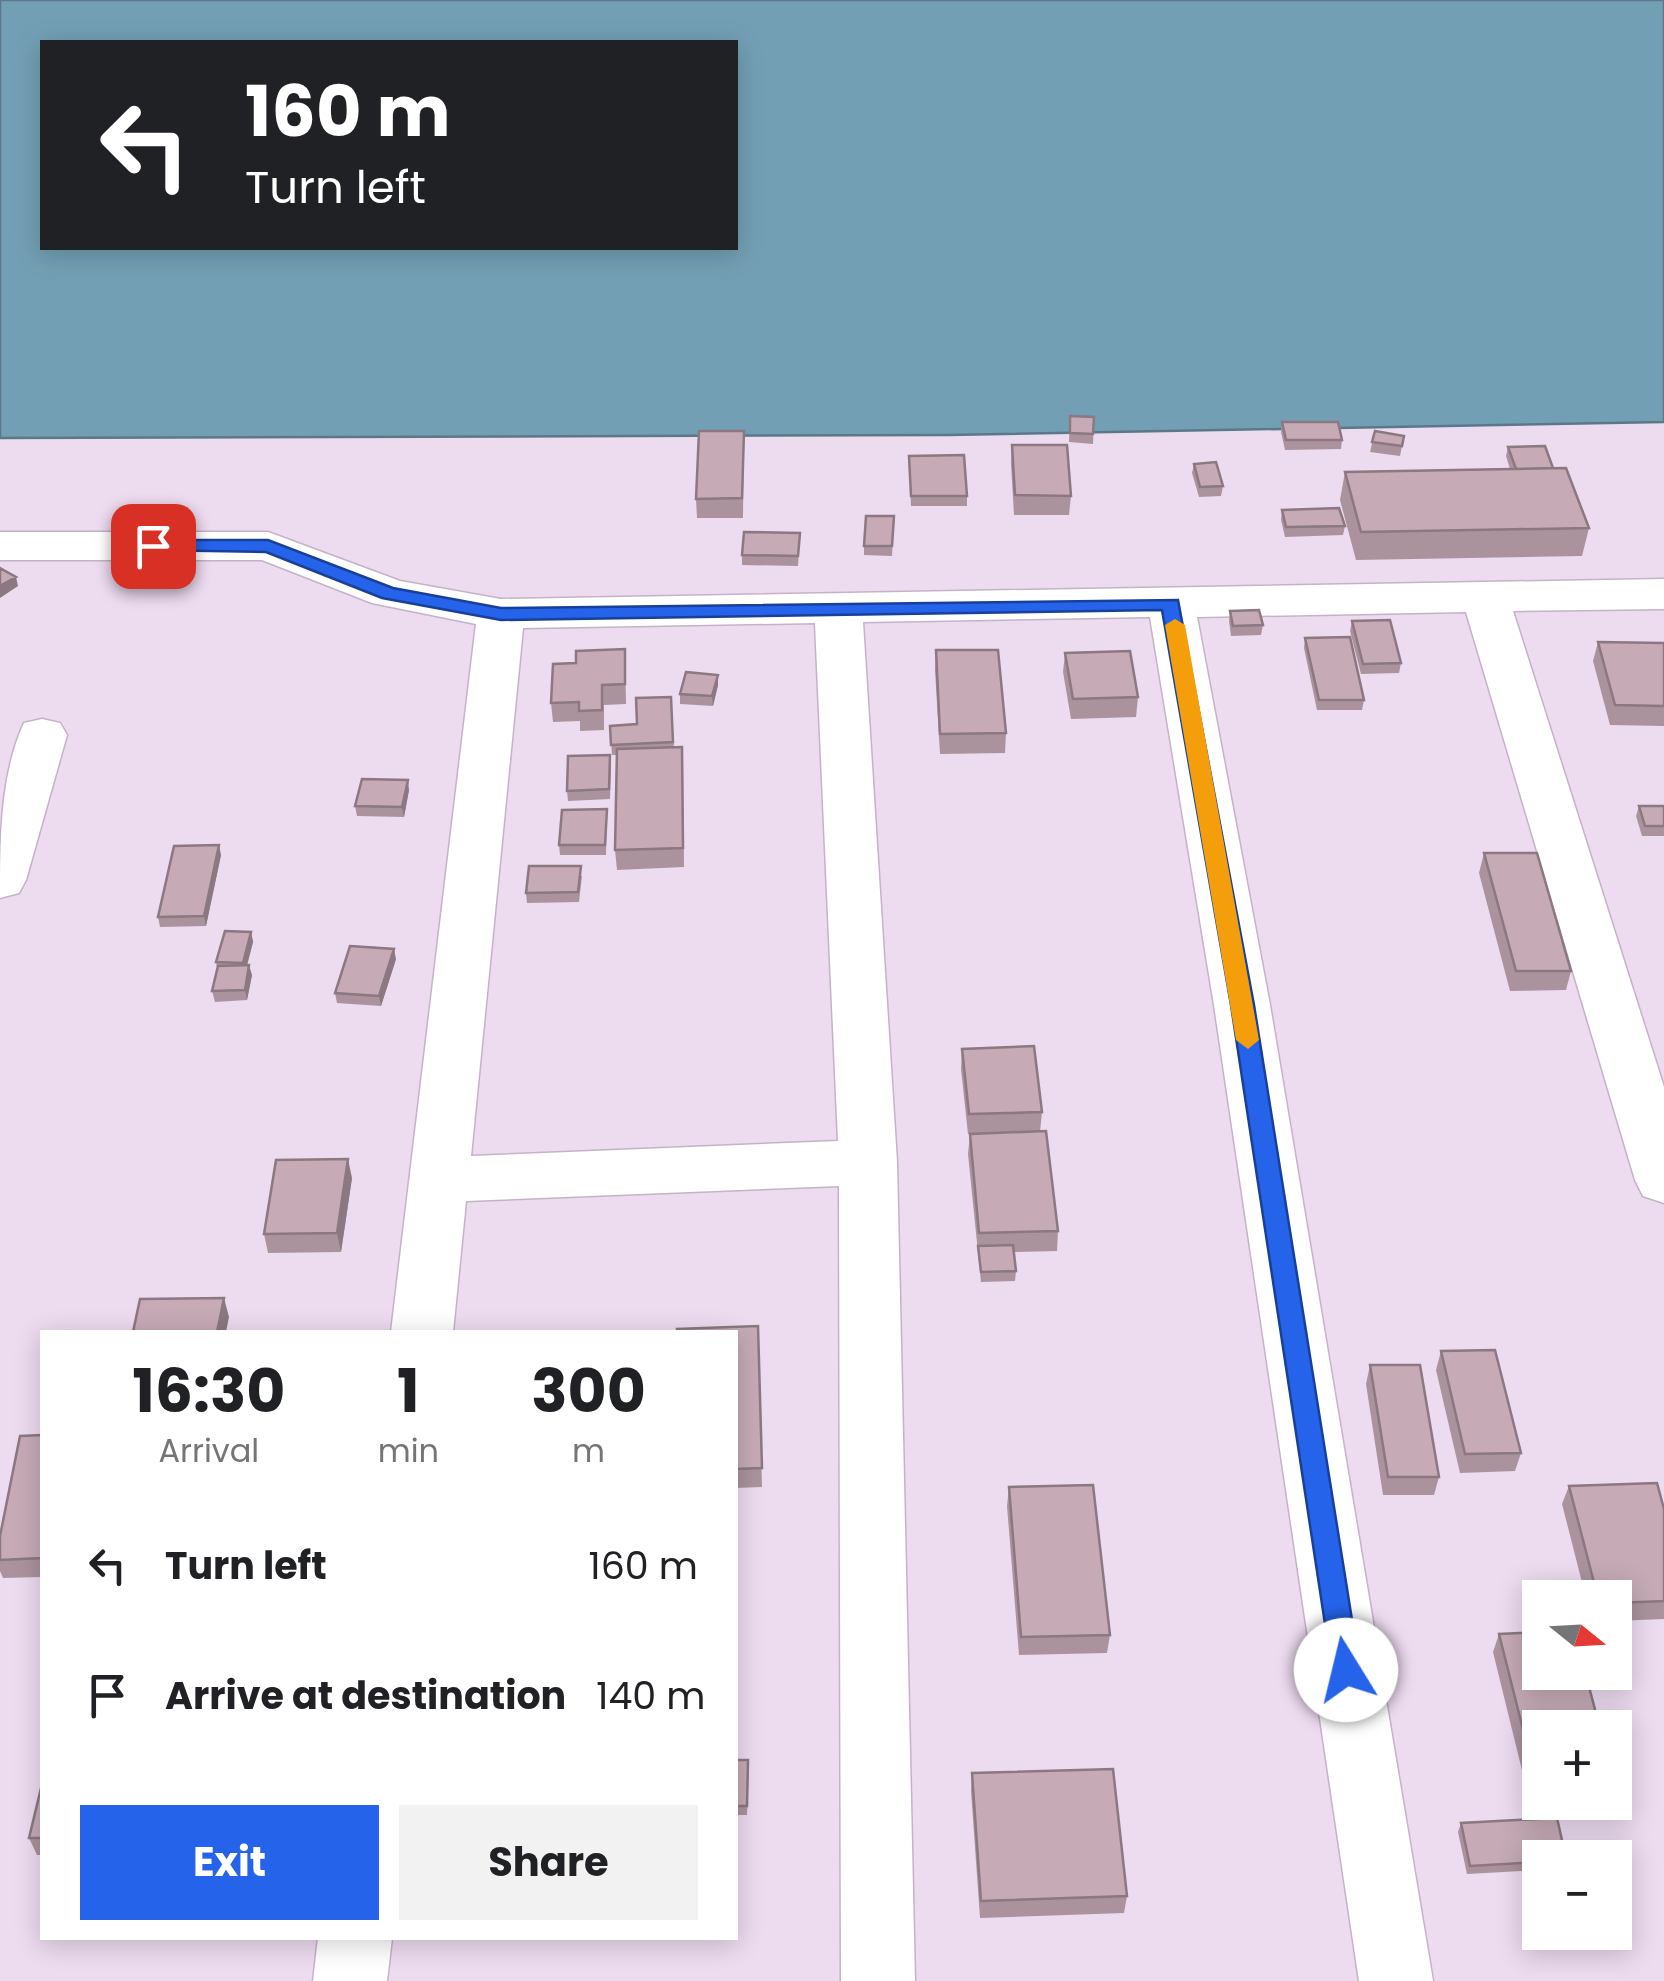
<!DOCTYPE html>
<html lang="en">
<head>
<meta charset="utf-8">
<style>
  body { margin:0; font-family:Poppins,sans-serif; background:#f2f2f2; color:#202124; height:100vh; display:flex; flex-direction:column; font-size:38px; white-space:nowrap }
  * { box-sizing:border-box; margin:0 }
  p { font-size:32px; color:#757577 }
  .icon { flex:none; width:55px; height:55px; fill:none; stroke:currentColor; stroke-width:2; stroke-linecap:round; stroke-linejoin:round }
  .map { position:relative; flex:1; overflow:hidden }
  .side { position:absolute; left:40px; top:1330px; width:698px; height:610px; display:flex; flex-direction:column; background:#fff; border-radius:0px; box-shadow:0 5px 25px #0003 }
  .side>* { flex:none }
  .banner { position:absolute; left:40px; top:40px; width:698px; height:210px; border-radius:0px; box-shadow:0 5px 25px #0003; background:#202124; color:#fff; overflow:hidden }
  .needle { width:65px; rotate:108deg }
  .buttons { position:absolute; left:1522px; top:1580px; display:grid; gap:20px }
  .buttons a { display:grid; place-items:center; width:110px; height:110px; border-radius:0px; background:#fff; box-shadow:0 5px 25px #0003; font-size:50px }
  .pin { position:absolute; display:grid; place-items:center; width:85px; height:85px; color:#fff; margin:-42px; border-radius:20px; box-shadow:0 5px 15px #0006 }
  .me { position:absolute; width:110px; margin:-55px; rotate:351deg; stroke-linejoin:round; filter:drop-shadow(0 0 8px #0008) }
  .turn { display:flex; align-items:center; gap:35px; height:210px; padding:0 40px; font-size:45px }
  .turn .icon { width:130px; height:130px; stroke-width:2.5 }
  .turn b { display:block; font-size:70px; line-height:85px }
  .eta { display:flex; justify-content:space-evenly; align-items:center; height:170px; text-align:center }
  .eta b { font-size:60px; font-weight:700; line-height:70px }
  .action { display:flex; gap:20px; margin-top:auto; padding:20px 40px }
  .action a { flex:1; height:115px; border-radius:0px; background:#2563eb; color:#fff; font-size:40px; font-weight:700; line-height:115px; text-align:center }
  .action a+a { background:#f2f2f2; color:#202124 }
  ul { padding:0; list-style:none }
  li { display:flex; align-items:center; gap:30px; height:130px; padding:0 40px }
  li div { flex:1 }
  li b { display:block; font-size:38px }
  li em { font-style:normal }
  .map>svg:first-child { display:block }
  .water { fill:#739fb4; stroke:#5b7889; stroke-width:2.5; fill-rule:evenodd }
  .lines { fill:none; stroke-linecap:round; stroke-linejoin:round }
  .minor-casing { stroke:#c4b3c7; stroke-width:3 }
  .minor { fill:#fff; fill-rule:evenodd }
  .wall { fill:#aa939d }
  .shaded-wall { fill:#8b7880 }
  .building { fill:#c6abb7; stroke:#8b7880; stroke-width:2.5 }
  .route { fill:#2563eb; stroke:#184099; stroke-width:2.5 }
  .slow { fill:#f59e0b }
</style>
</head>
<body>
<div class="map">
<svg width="1664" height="1981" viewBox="0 0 1664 1981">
  <rect width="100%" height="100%" fill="#eddbf0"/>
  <path class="water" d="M 0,0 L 1664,0 L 1664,422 L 948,435 L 0,438 ZM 42,42 L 735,42 L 735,248 L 42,248 Z"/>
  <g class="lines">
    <g class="minor-casing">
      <path id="minor" d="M 0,532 L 268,532 L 400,581 L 501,599 L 1664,579 L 1664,609 L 1513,611 L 1664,1087 L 1664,1203 L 1643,1196 L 1635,1180 L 1466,612 L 1197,617 L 1270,1005 L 1433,1981 L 1359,1981 L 1214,1005 L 1150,617 L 863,622 L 897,1162 L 915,1981 L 841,1981 L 839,1186 L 466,1201 L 453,1332 L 391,1332 L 476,624 L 372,603 L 262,560 L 0,560 ZM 815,623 L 838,1141 L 471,1156 L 523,628 Z
        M 42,719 L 60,723 L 67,735 L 26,880 L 19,893 L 0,898 C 0,840 0,775 24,723 Z
        M 318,1938 L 392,1938 L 387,1981 L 313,1981 Z"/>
    </g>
    <use href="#minor" class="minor"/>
  </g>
  <path class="wall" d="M 1070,416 L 1094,417 L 1093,444 L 1069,442 Z
    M 1282,422 L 1342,440 L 1341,449 L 1285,450 L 1281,432 Z
    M 744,431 L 743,518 L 697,518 L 696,499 Z
    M 1375,431 L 1404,436 L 1400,456 L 1370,452 Z
    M 1012,445 L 1071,496 L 1069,515 L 1014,515 L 1011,464 Z
    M 1508,447 L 1553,468 L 1589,528 L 1582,556 L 1356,560 L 1340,500 L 1345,472 L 1510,469 L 1506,456 Z
    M 1194,464 L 1223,486 L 1221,496 L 1199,497 L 1192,473 Z
    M 909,465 L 967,496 L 967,506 L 911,506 Z
    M 1282,510 L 1345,526 L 1343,535 L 1285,537 L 1281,520 Z
    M 894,516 L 892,556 L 864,555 L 864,546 Z
    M 800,533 L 798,566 L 742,565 L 742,555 Z
    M 1230,611 L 1263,625 L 1261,635 L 1231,636 L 1229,621 Z
    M 1352,621 L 1401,663 L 1399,673 L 1361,674 L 1350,631 Z
    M 1305,638 L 1364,700 L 1362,710 L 1317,710 L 1304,648 Z
    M 1598,642 L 1664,643 L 1664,726 L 1610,725 L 1593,661 Z
    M 625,649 L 626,704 L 604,705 L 604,730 L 580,731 L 580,721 L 553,722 L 551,703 L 576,663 Z
    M 936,650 L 1006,733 L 1005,753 L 940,754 L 935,670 Z
    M 1065,653 L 1138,697 L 1136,717 L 1071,719 L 1063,672 Z
    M 718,685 L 713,706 L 680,704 L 680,694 Z
    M 671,697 L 674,747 L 683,766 L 684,867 L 617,870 L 615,850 L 617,755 L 612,755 L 610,726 L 637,724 Z
    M 611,765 L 610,799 L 568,801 L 567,791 Z
    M 409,790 L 404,817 L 357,816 L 355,806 Z
    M 1639,806 L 1664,806 L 1664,836 L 1642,836 L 1636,816 Z
    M 607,809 L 606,855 L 560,855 L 559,845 Z
    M 1484,853 L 1571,971 L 1566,990 L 1510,991 L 1479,873 Z
    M 221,855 L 206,926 L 160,927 L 158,917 Z
    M 582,876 L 579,902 L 527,903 L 526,893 Z
    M 251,932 L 253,942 L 247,965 L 252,975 L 247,1000 L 215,1002 L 212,991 L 217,968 L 216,962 Z
    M 396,959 L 381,1006 L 337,1003 L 335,993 Z
    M 962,1049 L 1042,1112 L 1040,1132 L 1058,1231 L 1057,1251 L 1014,1252 L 1016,1271 L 1015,1281 L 981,1282 L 968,1154 L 970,1134 L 1032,1132 L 968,1134 L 961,1069 Z
    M 352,1178 L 341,1252 L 268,1253 L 264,1234 Z
    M 758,1326 L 762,1487 L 735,1488 L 735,1332 Z
    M 1441,1351 L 1521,1453 L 1515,1471 L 1460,1473 L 1436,1370 Z
    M 1370,1365 L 1439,1477 L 1434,1495 L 1383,1495 L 1366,1384 Z
    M 42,1435 L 42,1577 L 3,1578 L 0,1571 L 0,1536 Z
    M 1569,1486 L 1664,1509 L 1664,1619 L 1615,1621 L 1615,1598 L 1586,1598 L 1562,1504 Z
    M 1009,1487 L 1110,1635 L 1107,1653 L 1019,1655 L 1007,1506 Z
    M 1499,1634 L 1540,1728 L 1540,1802 L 1611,1802 L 1609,1807 L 1532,1811 L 1493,1652 Z
    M 735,1760 L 749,1769 L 747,1815 L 735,1815 Z
    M 972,1773 L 1127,1896 L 1124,1913 L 980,1918 L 971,1791 Z
    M 42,1784 L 42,1855 L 37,1855 L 29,1838 Z
    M 1461,1823 L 1540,1858 L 1540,1870 L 1467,1874 L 1458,1832 Z"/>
  <path class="shaded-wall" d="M 16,577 L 18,586 L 0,598 L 0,586 Z
    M 718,675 L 718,685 L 713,706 L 712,696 Z
    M 408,780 L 409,790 L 404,817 L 402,807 Z
    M 219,845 L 221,855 L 206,926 L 204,916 Z
    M 251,932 L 253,942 L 245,973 L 243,963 Z
    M 394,949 L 396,959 L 381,1006 L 379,996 Z
    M 249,965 L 252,975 L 247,1000 L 245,990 Z
    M 348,1159 L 352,1178 L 341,1252 L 337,1233 Z
    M 224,1298 L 229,1317 L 226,1332 L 217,1332 Z"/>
  <path class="building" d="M 1070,416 L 1094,417 L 1093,434 L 1070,433 Z
    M 1282,422 L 1338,422 L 1342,440 L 1286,440 Z
    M 699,431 L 744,431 L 742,498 L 696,499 Z
    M 1375,431 L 1404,436 L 1402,446 L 1372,442 Z
    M 1012,445 L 1067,445 L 1071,496 L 1015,495 Z
    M 1545,446 L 1553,468 L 1516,469 L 1508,447 Z
    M 964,455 L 967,496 L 911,496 L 909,456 Z
    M 1216,462 L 1223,486 L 1200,487 L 1194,464 Z
    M 1566,468 L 1589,528 L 1361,532 L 1345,472 Z
    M 1339,508 L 1345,526 L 1286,527 L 1282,510 Z
    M 866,516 L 894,516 L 892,546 L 864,546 Z
    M 744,532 L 800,533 L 798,556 L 742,555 Z
    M 0,568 L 16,577 L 0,586 Z
    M 1259,610 L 1263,625 L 1233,626 L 1230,611 Z
    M 1390,620 L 1401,663 L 1363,664 L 1352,621 Z
    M 1350,637 L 1364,700 L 1319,700 L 1305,638 Z
    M 1598,642 L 1664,643 L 1664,706 L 1615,705 Z
    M 625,649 L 625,684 L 602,685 L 602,710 L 579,711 L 579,702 L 551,703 L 553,664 L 576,663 L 576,651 Z
    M 936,650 L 998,650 L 1006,733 L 940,734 Z
    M 1130,651 L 1138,697 L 1073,699 L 1065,653 Z
    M 686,672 L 718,675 L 712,696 L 680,694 Z
    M 671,697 L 673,742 L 611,745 L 610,726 L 637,724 L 636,698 Z
    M 682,747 L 683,848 L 615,850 L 617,749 Z
    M 610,755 L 609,789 L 567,791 L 568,756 Z
    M 362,779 L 408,780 L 402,807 L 355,806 Z
    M 1639,806 L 1664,806 L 1664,826 L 1645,826 Z
    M 607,809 L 605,845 L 559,845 L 562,810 Z
    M 219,845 L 204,916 L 158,917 L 174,846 Z
    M 1484,853 L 1537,853 L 1571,971 L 1516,971 Z
    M 529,866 L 581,866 L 578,892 L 526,893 Z
    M 225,931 L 251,932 L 243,963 L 216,962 Z
    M 350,946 L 394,949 L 379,996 L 335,993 Z
    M 249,965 L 245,990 L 212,991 L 218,966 Z
    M 1034,1046 L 1042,1112 L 969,1114 L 962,1049 Z
    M 1046,1131 L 1058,1231 L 979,1233 L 970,1134 Z
    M 348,1159 L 337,1233 L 264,1234 L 276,1160 Z
    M 1013,1245 L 1016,1271 L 981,1272 L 978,1246 Z
    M 224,1298 L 217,1332 L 133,1332 L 140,1299 Z
    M 758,1326 L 762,1468 L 735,1469 L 735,1332 L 677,1332 L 677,1329 Z
    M 1495,1350 L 1521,1453 L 1465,1454 L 1441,1351 Z
    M 1370,1365 L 1420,1365 L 1439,1477 L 1388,1477 Z
    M 42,1435 L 42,1558 L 0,1560 L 0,1536 L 20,1436 Z
    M 1657,1483 L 1664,1509 L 1664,1601 L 1615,1603 L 1615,1598 L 1598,1598 L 1569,1486 Z
    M 1093,1485 L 1110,1635 L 1021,1637 L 1009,1487 Z
    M 1540,1632 L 1540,1672 L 1585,1672 L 1600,1728 L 1540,1728 L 1539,1793 L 1499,1634 Z
    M 735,1760 L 748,1760 L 747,1806 L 735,1806 Z
    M 1113,1769 L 1127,1896 L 981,1901 L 972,1773 Z
    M 42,1784 L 42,1838 L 29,1838 Z
    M 1557,1818 L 1566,1858 L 1540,1858 L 1540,1862 L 1470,1866 L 1461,1823 Z"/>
  <path class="route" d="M 153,540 L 268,540 L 393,588 L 501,608 L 1178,600 L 1254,1005 L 1360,1670 L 1356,1679 L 1346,1683 L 1336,1679 L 1332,1670 L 1231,1005 L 1162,610 L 501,620 L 382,598 L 266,552 L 147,550 L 144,546 Z"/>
  <path class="slow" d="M 1175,619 L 1185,625 L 1259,1040 L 1248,1049 L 1236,1040 L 1165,625 Z"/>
</svg>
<div class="buttons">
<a><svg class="needle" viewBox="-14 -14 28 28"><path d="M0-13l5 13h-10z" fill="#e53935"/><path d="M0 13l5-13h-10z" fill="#757577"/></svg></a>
<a>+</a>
<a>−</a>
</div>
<div class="pin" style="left:153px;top:546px;background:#d93025"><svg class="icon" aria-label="arrive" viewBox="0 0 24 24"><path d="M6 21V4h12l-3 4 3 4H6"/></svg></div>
<svg class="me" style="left:1346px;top:1670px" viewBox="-20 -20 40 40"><circle r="19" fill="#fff"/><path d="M0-13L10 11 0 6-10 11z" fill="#2563eb"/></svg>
<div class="banner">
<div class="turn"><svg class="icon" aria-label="left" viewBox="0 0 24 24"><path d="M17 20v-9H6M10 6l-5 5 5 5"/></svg><div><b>160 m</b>Turn left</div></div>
</div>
<section class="side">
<div class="eta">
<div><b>16:30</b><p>Arrival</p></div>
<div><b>1</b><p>min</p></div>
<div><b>300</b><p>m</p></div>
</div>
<ul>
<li><svg class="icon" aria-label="left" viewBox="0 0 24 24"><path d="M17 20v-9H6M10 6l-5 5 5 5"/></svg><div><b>Turn left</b></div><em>160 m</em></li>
<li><svg class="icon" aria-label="arrive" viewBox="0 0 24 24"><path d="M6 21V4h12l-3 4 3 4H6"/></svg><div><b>Arrive at destination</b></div><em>140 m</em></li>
</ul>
<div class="action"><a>Exit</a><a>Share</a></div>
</section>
</div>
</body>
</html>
